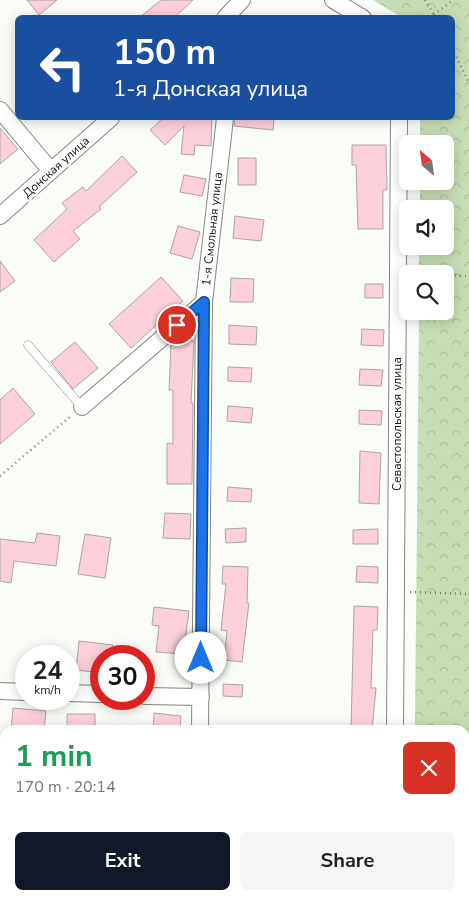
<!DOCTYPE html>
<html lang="en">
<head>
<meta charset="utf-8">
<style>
  body { margin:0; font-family:"Nunito Sans",sans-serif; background:#f6f6f6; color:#222; height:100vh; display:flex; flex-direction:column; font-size:19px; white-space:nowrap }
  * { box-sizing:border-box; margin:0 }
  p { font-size:16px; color:#767676 }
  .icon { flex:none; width:28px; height:28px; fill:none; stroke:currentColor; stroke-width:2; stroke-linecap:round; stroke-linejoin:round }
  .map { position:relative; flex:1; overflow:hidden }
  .sheet { position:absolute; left:0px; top:725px; width:470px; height:175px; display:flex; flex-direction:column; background:#fff; border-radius:15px 15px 0 0; box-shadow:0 2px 12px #0003 }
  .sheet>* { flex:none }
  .top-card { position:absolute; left:15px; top:15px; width:440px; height:105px; border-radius:8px; box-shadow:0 2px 12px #0003; background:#1a4fa0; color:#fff; overflow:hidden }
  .needle { width:32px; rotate:331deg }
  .buttons { position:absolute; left:399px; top:135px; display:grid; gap:10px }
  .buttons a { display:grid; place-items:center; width:55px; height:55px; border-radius:8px; background:#fff; box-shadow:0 2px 12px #0003; font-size:25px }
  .speed { position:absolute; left:15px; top:645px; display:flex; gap:10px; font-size:25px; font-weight:700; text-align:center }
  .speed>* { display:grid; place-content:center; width:65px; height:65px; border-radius:50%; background:#fff; box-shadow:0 2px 12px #0003; line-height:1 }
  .speed small { font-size:12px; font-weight:400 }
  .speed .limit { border:8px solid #d22; background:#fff; color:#111 }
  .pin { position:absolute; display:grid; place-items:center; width:42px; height:42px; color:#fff; margin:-21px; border:2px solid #fff; border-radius:50%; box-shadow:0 1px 5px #0007 }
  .me { position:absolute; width:55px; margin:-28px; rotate:0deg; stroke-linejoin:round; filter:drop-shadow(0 0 4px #0008) }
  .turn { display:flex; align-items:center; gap:18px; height:105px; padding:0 15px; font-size:22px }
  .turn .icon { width:65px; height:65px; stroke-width:2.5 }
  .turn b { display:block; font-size:35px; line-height:42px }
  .round { display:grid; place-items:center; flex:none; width:52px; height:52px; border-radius:8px; background:#f6f6f6 }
  .summary { display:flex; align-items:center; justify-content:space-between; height:85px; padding:0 15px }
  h1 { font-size:30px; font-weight:700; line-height:38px; color:#1e9e55 }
  .primary-button { display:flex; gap:10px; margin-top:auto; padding:10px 15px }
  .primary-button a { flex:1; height:58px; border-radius:8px; background:#111827; color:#fff; font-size:20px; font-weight:700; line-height:58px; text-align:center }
  .primary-button a+a { background:#f6f6f6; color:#222 }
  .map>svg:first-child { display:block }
  .forest { fill:url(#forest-crowns) }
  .building { fill:#fdd0d9; stroke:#aaa5a6 }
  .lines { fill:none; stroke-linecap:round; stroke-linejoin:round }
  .lane-casing { stroke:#848783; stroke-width:9 }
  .street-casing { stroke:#848783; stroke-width:18 }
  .path { stroke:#7b7d7a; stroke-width:2.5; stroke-dasharray:1 4; stroke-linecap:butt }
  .lane { stroke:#fff; stroke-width:8 }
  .street { stroke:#fff; stroke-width:16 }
  .route-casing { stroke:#114b97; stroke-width:12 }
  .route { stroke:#1a73e8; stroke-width:9 }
  .labels { text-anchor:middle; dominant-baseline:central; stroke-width:5; stroke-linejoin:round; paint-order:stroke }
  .street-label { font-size:12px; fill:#101110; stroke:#fff }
</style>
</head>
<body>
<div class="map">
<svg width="469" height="900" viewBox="0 0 469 900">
  <defs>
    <pattern id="forest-crowns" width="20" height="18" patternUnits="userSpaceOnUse" patternTransform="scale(1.25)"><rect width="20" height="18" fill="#c7deb4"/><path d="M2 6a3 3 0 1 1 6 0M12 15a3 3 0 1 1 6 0" fill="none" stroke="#aabd9a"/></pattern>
  </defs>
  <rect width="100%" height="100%" fill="#f9fcf7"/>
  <path class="forest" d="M 373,0 L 469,0 L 469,900 L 413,900 L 413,895 L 465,895 L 465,730 L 415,730 L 419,311 L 445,311 L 445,274 L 419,274 L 419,246 L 445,246 L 445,209 L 420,209 L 420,181 L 445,181 L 445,144 L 420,144 L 420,118 L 452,118 L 452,18 L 401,17 Z"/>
  <path class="building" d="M 27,0 L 57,0 L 39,15 Z
    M 161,0 L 193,0 L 174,18 L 139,18 Z
    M 163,118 L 212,118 L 211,146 L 195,145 L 194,155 L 181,154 L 184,126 L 165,145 L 150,130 Z
    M 235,118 L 274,118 L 273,130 L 234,126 Z
    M 0,128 L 18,149 L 0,164 Z
    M 352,145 L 386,145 L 387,190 L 383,190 L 383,229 L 358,229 L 356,165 L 352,165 Z
    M 122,156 L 137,172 L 99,207 L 101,209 L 73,231 L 80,239 L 54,262 L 34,240 L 67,209 L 62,203 L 83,187 L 86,191 Z
    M 238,158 L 256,158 L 256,185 L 238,185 Z
    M 184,175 L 206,179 L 202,196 L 180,192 Z
    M 235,216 L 264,220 L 261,241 L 233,238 Z
    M 178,226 L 200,232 L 192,259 L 170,253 Z
    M 0,261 L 15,281 L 0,292 Z
    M 161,277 L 183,301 L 131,348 L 109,324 Z
    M 231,278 L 254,279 L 253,302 L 230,302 Z
    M 365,284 L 383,284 L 383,298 L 365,298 Z
    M 229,325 L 257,327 L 256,345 L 229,344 Z
    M 362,329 L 384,330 L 383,346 L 361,345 Z
    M 175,340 L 194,341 L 191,403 L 193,403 L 192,484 L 167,484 L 167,443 L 173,444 L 173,390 L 169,390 L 171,343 Z
    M 75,342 L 98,368 L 73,389 L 51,362 Z
    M 228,367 L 252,368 L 251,382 L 228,381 Z
    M 360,369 L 383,370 L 381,386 L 359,385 Z
    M 13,388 L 35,414 L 0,444 L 0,400 Z
    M 228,406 L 253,408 L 251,423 L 227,421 Z
    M 359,410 L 382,411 L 381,425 L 359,424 Z
    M 360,451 L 381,453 L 379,504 L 359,503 Z
    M 228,487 L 252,489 L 251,502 L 227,501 Z
    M 165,513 L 191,514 L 190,539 L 163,538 Z
    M 246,528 L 246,542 L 226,543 L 225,529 Z
    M 378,529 L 378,544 L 353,544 L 353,530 Z
    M 37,533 L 60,536 L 56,566 L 14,561 L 11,583 L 0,581 L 0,539 L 35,543 Z
    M 85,534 L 111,538 L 105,578 L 78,574 Z
    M 223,566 L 248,567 L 247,603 L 249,603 L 242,662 L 224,660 L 227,631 L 221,630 L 226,584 L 222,584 Z
    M 357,566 L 378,567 L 378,583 L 356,582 Z
    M 354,606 L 378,607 L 377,630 L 373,630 L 371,688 L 376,688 L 372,730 L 351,730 Z
    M 154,607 L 189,611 L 183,654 L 156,652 L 159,626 L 152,625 Z
    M 79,641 L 113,645 L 112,656 L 101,656 L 101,673 L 76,670 Z
    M 223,684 L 243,685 L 242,697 L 223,696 Z
    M 13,708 L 46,711 L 44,730 L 11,730 Z
    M 154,713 L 181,716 L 180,730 L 153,730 Z
    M 67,714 L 95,714 L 95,730 L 67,730 Z"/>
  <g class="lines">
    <g class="lane-casing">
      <path id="lane" d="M 28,345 L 82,407"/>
    </g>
    <g class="street-casing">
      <path id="street" d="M 333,0 L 363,18
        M 225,18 L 242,0
        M 0,110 L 51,171
        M 0,216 L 111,118
        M 82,407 L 204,302
        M 0,691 L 26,692
        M 69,693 L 101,694
        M 144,696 L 201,697
        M 200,730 L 204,302 L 225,118
        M 395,730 L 399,118
        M 0,814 L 5,814
        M 197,900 L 197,895
        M 393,900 L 393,895"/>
    </g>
    <path class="path" d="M 425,0 L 436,18
      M 430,18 L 453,0
      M 452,48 L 469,83
      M 445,275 L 469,276
      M 0,476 L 71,416
      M 410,592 L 469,594"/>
    <use href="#lane" class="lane"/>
    <use href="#street" class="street"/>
  </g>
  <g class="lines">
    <g class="route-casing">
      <path id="route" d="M 177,325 L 204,302 L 201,658"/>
    </g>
    <use href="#route" class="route"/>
  </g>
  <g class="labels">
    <g class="street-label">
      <text transform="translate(56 167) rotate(-42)">Донская улица</text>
      <text transform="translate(212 229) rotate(-84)">1-я Смольная улица</text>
      <text transform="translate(397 424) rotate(-90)">Севастопольская улица</text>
    </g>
  </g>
</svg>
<div class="buttons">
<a><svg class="needle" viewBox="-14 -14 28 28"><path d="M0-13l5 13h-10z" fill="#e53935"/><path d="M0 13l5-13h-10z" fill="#767676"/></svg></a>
<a><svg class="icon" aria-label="sound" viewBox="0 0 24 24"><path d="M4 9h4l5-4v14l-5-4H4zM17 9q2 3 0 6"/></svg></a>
<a><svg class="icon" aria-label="search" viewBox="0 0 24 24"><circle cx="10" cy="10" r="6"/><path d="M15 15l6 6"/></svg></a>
</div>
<div class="speed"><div>24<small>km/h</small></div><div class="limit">30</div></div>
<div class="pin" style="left:177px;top:325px;background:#d93025"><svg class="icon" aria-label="arrive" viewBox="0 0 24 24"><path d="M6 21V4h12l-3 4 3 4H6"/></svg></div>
<svg class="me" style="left:201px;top:658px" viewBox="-20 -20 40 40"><circle r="19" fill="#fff"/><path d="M0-13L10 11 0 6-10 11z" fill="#1a73e8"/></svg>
<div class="top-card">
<div class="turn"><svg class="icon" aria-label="left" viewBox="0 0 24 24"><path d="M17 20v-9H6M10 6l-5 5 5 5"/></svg><div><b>150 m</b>1-я Донская улица</div></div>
</div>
<section class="sheet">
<div class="summary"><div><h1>1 min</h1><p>170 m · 20:14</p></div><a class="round" style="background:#d93025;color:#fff"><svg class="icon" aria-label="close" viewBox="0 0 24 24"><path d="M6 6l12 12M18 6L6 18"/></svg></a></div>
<div class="primary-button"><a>Exit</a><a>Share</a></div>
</section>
</div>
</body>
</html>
